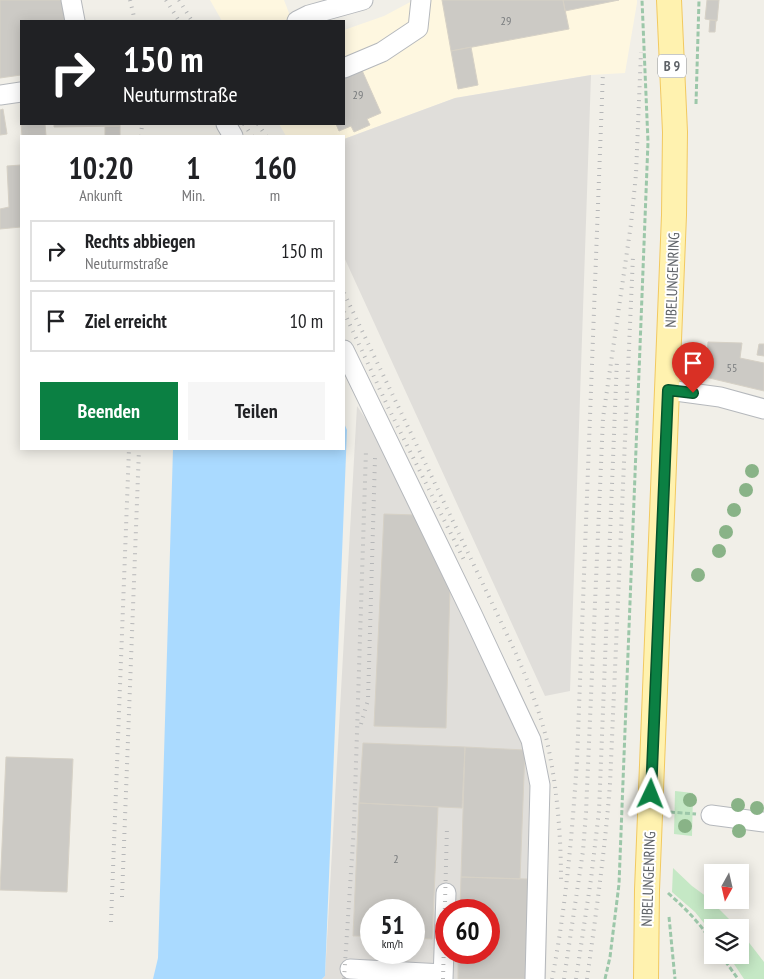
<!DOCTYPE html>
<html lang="de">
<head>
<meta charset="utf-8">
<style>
  body { margin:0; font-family:"PT Sans Narrow",sans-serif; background:#f6f6f6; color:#202124; height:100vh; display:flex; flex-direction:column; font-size:19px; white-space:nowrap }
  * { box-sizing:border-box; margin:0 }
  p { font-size:16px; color:#757577 }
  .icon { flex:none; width:28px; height:28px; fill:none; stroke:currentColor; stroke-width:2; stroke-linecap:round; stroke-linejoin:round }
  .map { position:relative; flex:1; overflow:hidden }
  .details { position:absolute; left:20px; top:135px; width:325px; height:315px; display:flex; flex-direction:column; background:#fff; border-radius:0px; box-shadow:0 2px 12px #0003 }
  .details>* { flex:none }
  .banner { position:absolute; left:20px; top:20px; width:325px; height:105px; border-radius:0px; box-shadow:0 2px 12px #0003; background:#202124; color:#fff; overflow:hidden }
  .needle { width:32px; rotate:188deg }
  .fabs { position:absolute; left:704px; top:864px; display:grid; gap:10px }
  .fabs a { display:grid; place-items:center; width:45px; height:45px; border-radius:0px; background:#fff; box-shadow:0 2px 12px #0003; font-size:25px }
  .speed { position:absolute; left:360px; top:899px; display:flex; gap:10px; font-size:25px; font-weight:700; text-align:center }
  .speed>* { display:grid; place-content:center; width:65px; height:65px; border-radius:50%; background:#fff; box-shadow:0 2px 12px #0003; line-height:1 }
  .speed small { font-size:12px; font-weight:400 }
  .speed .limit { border:8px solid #d22; background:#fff; color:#111 }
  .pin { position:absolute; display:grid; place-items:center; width:42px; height:42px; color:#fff; margin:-51px -21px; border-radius:50% 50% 50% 0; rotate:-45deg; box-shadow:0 0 5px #0007 }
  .pin .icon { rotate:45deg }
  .me { position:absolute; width:55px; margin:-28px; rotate:2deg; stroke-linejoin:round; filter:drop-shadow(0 0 4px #0008) }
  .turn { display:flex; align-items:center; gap:18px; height:105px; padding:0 20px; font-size:22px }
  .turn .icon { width:65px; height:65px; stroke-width:2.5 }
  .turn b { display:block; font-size:35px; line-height:42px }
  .eta { display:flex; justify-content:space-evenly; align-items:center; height:85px; text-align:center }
  .eta b { font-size:30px; font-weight:700; line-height:35px }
  .action { display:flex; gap:10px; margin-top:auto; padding:10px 20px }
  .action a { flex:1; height:58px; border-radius:0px; background:#0b8043; color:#fff; font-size:20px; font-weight:700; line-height:58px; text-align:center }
  .action a+a { background:#f6f6f6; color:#202124 }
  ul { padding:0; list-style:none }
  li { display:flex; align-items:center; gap:15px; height:62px; margin:0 10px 8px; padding:0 10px; border:2px solid #e0e0e0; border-radius:0px }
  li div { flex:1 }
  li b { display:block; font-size:19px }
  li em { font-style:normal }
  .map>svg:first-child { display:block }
  .commercial { fill:#fef7e0 }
  .industrial { fill:#e0deda; fill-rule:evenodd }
  .green { fill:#c5e8c5 }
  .water { fill:#aadaff }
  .building { fill:#cccac5; stroke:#d6d1c6 }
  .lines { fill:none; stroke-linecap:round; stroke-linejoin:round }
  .minor-casing { stroke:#b5b8bc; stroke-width:21 }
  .major-casing { stroke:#f2c960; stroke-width:26 }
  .path { stroke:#9cc7a9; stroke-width:3; stroke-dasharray:5 2.5; stroke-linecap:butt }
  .minor { stroke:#fff; stroke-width:19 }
  .major { stroke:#fff2af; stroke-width:24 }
  .rail { stroke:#b6b7b8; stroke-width:4; stroke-dasharray:1 6; stroke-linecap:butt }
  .tree { fill:#89b387 }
  .route-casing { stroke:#07532c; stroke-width:12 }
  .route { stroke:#0b8043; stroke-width:9 }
  .labels { text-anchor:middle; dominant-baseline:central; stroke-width:4; stroke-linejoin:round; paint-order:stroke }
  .number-label { font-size:12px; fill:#7a7d7f }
  .shield { fill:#fff; stroke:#8f9295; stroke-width:1 }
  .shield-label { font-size:14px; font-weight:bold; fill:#5f6368 }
  .street-label { font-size:15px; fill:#5f6368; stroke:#fff }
</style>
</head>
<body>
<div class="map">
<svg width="764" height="979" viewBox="0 0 764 979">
  <rect width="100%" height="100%" fill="#f1efe8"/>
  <path class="commercial" d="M 210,0 L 284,0 L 292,21 L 222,21 Z
    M 414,0 L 637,0 L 637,3 L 625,73 L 591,75 L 455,98 L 344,139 L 344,136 L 286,136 L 279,124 L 344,124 L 344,30 L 384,16 Z"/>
  <path class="industrial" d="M 591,75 L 570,691 L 545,696 L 344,257 L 344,139 L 455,98 Z
    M 357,406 L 384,446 L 549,791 L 546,979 L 322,979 L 325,976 ZM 371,910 L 414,910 L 414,952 L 371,952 ZM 446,910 L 489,910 L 489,952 L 446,952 Z"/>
  <path class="green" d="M 675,791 L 693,793 L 692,836 L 674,834 Z
    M 673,868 L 692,886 L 707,897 L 737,927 L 712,928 L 712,933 L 695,912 L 672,892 Z
    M 740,931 L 764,962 L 764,979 L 744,979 L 728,955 L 740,955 Z"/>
  <path class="water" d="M 344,423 L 347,430 L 325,976 L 322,979 L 153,979 L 158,958 L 173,449 L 344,449 Z"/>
  <path class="building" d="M 0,0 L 62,0 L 65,21 L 21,21 L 21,75 L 0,78 Z
    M 442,0 L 563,0 L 569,29 L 451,51 Z
    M 563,0 L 619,0 L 565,11 Z
    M 707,0 L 719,0 L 717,21 L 705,19 Z
    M 710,20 L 716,20 L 715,32 L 709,32 Z
    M 471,47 L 478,85 L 458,89 L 451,51 Z
    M 361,68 L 381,113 L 367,119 L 370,125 L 354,132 L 351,126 L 339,131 L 336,124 L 344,124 L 344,75 Z
    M 3,109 L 7,134 L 0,135 L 0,110 Z
    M 21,124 L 45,124 L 46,136 L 22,136 Z
    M 54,124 L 120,124 L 120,126 L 54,127 Z
    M 120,126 L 120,136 L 105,136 L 105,127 Z
    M 21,165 L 21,227 L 0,229 L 0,209 L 9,207 L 7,166 Z
    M 708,342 L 742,343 L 740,358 L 764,363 L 764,391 L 705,377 L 705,372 L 699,372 L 701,351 L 707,352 Z
    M 759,344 L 764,344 L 764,356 L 757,355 Z
    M 384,514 L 416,515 L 450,587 L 446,728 L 374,726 Z
    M 363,743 L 465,747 L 462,808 L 359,803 Z
    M 465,747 L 525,750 L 520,879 L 461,877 Z
    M 6,757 L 73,759 L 67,892 L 0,890 Z
    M 359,803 L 438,807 L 432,939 L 414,938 L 414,910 L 371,910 L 371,936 L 353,936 Z
    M 461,877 L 529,879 L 527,979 L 458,979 L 458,952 L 489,952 L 489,910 L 460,910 Z"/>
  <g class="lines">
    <g class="minor-casing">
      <path id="minor" d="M 71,0 L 75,21
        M 297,21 L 309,15 L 363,0
        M 344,68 L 382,52 L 418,28 L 421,0
        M 0,95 L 21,92
        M 226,124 L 233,136
        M 344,350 L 472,614 L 531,740 L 540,785 L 535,979
        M 668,390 L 720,397 L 764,409
        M 711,815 L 764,822
        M 350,969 L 443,974
        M 443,979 L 446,893"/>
    </g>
    <g class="major-casing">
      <path id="major" d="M 646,979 L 647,890 L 674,215 L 675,132 L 669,0"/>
    </g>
    <path class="path" d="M 696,104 L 699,0
      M 670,812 L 696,814
      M 668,893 C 685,908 700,923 712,942
      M 669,917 L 675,979
      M 721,955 L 738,979
      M 605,979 L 610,957 L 619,884 L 648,142 L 642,0"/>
    <use href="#minor" class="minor"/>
    <use href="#major" class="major"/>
    <path class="rail" d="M 130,0 L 135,21
      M 166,0 L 179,21
      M 179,0 L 192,21
      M 244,124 L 252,136
      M 258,124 L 266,136
      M 141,136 L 142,124
      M 344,293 L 513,647 C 526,676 538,706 546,737 C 557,784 561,834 561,882
      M 344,312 L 388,407 L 465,562
      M 361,724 L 368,700 L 375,458
      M 122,897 L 139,449
      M 111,922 L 129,449
      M 344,979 L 354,826 L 366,450
      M 443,979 L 447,827
      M 552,979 C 566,907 572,834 577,761 L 603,72
      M 564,979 L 583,851 L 586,812 L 603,418 L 631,224 L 636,174 L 641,52
      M 576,979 L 591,879 L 599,811 L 617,359
      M 587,979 C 596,914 605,849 610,784 L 633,256"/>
  </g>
  <g class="tree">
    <circle cx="752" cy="471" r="7"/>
    <circle cx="746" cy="490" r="7"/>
    <circle cx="734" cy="510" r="7"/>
    <circle cx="726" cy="532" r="7"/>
    <circle cx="719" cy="551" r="7"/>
    <circle cx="698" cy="575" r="7"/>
    <circle cx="690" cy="800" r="7"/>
    <circle cx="738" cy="805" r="7"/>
    <circle cx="757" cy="808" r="7"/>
    <circle cx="685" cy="826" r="7"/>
    <circle cx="739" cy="831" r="7"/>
  </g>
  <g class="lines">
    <g class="route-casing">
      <path id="route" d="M 651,794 L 668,390 L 693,393"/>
    </g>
    <use href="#route" class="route"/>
  </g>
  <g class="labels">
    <g class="number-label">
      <text x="506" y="20">29</text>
      <text x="358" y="94">29</text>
      <text x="732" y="367">55</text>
      <text x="396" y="858">2</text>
    </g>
    <rect class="shield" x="658" y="54.5" width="28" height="23" rx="4"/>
    <g class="shield-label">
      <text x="672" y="66">B 9</text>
    </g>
    <g class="street-label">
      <text transform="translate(672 280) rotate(-88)">NIBELUNGENRING</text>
      <text transform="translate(648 879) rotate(-88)">NIBELUNGENRING</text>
    </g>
  </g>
</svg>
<div class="fabs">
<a><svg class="needle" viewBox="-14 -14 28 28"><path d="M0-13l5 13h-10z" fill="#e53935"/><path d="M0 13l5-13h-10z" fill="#757577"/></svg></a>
<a><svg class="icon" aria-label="layers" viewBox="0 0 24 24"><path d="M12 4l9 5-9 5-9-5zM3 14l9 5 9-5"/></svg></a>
</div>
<div class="speed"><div>51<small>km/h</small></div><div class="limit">60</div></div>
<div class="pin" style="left:693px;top:393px;background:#d93025"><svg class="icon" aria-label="arrive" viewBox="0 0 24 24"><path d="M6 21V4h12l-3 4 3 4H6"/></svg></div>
<svg class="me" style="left:651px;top:794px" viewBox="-20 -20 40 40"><path d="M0-17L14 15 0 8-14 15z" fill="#0b8043" stroke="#fff" stroke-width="4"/></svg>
<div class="banner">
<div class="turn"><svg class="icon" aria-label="right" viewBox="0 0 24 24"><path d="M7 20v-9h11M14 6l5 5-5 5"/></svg><div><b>150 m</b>Neuturmstraße</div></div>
</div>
<section class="details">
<div class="eta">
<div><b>10:20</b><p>Ankunft</p></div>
<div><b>1</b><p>Min.</p></div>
<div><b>160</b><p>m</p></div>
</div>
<ul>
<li><svg class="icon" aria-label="right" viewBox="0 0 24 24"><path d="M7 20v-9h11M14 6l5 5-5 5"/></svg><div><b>Rechts abbiegen</b><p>Neuturmstraße</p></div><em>150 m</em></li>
<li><svg class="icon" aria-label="arrive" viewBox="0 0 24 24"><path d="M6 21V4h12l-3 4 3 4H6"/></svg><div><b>Ziel erreicht</b></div><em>10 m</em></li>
</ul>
<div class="action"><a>Beenden</a><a>Teilen</a></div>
</section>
</div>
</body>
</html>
